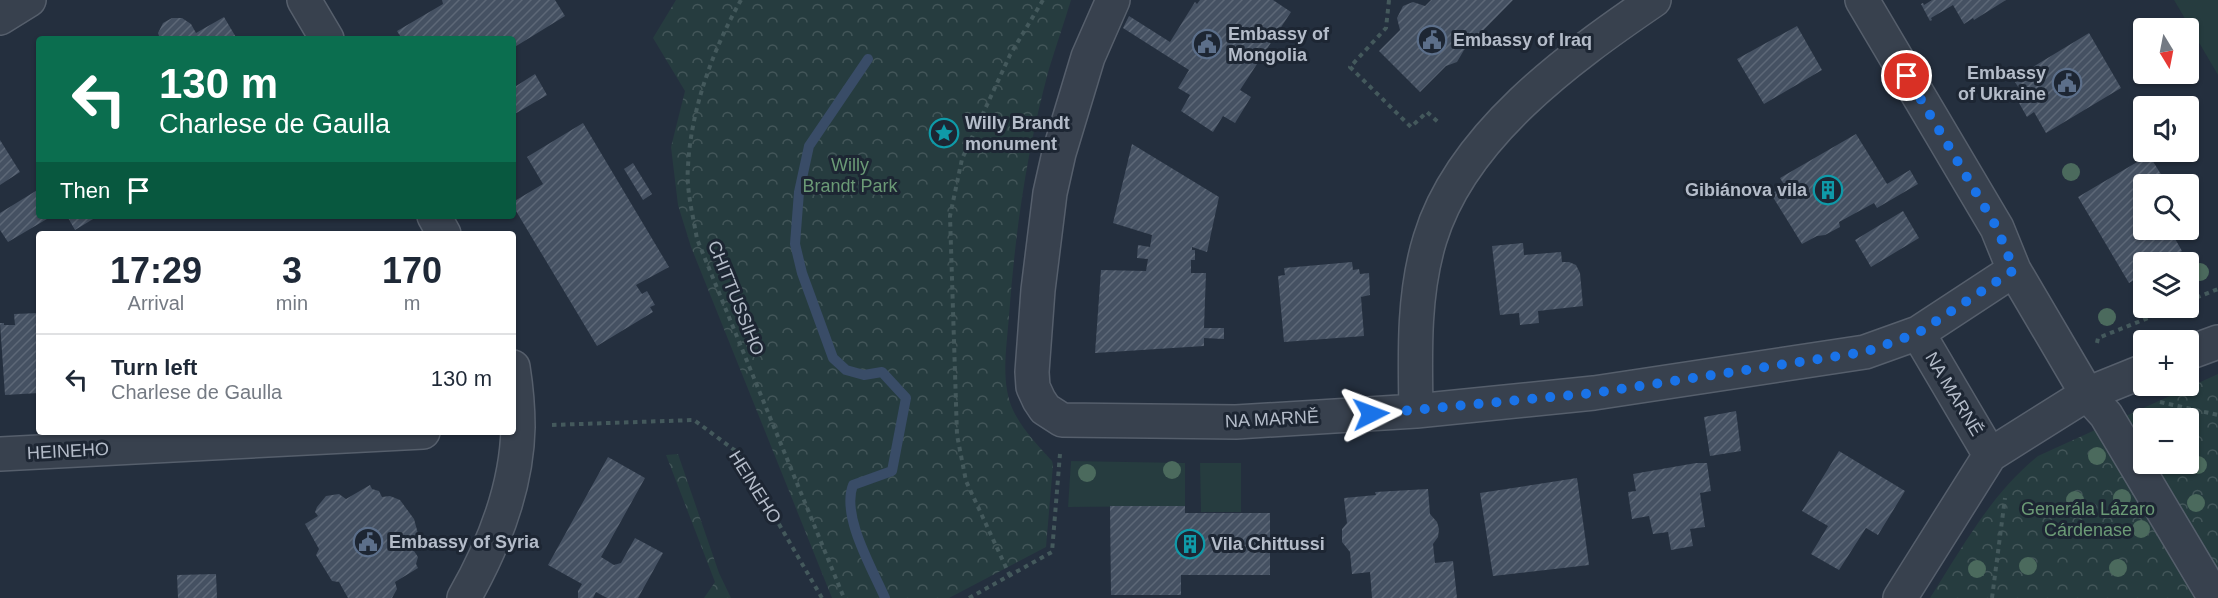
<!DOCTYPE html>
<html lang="en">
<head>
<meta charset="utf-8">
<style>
  body { margin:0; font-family:Arial,sans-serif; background:#f2f2f3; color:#1f2937; height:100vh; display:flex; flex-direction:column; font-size:22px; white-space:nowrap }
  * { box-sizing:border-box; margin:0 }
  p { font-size:20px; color:#747a83 }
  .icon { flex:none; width:33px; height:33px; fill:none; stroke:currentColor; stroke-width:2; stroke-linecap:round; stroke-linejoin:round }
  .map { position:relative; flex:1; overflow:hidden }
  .side { position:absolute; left:36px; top:231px; width:480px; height:204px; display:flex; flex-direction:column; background:#fff; border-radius:6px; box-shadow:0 2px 4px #0004 }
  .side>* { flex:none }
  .banner { position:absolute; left:36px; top:36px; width:480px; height:183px; border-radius:6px; box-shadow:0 2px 4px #0004; background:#0b6e4f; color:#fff; overflow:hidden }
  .needle { width:39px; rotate:170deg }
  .controls { position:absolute; left:2133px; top:18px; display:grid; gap:12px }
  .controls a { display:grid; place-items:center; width:66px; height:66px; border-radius:6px; background:#fff; box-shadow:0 2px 4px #0004; font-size:30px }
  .pin { position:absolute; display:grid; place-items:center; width:51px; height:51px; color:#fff; margin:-26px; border:3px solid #fff; border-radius:50%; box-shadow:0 2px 6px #0007 }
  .me { position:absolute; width:66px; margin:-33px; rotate:87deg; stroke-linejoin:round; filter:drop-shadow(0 0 4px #0008) }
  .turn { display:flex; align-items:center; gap:21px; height:126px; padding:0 24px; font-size:27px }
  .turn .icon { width:78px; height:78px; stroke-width:2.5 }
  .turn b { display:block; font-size:42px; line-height:51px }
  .then { display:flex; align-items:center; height:57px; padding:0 24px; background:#0003; gap:12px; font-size:22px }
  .eta { display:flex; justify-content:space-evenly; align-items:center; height:102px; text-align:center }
  .eta b { font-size:36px; font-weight:700; line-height:42px }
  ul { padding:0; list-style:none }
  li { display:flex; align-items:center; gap:18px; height:90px; padding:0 24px; border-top:2px solid #e0e1e3 }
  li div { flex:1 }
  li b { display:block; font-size:22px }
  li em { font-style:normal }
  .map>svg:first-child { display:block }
  .green { fill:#263c3f }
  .park { fill:url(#park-crowns); fill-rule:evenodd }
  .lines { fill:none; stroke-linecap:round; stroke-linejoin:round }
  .stream { stroke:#394c67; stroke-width:10 }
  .building { fill:url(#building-hatch) }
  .minor-casing { stroke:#565f6c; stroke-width:36 }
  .path { stroke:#44595c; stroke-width:4; stroke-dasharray:4.5 4.5; stroke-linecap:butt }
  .minor { stroke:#38414e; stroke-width:33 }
  .tree { fill:#4b6a5d }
  .route { stroke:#1a73e8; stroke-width:10; stroke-dasharray:0 18 }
  .labels { text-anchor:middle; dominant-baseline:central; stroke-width:6; stroke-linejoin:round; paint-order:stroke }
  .poi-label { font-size:18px; font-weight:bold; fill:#b4bcc9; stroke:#1d2633; text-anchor:start }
  .park-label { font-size:18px; fill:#6b9a76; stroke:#1d2633 }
  .street-label { font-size:18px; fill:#b4bcc9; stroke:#1d2633 }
</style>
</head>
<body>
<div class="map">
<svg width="2218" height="598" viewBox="0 0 2218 598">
  <defs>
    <pattern id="park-crowns" width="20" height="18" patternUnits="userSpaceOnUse" patternTransform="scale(1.5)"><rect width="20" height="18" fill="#263c3f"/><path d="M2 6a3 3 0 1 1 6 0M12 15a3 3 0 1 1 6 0" fill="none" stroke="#435659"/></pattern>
    <pattern id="building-hatch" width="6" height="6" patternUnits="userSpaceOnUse" patternTransform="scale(1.5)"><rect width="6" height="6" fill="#455162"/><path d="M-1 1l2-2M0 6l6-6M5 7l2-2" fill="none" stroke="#5d6877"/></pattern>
  </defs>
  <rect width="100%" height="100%" fill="#242f3e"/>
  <path class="green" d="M 2174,0 L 2218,0 L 2218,75 Z
    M 1071,461 L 1185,463 L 1185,506 L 1068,507 Z
    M 1200,463 L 1241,463 L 1241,512 L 1201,512 Z"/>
  <path class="park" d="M 676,0 L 1071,0 C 1064,23 1056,46 1049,69 C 1027,149 1015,233 1009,316 C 1007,345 1000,382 1013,410 C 1022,429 1038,446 1052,461 L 1053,465 L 1046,547 L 949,598 L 832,598 L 691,247 L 678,205 L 671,147 L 685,91 L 653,38 Z
    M 2218,374 L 2218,598 L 1930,598 C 1962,548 1991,494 2038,456 ZM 2144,418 L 2188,418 L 2188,464 L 2144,464 Z
    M 678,454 L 719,573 L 731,598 L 704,598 L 715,582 L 666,455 Z"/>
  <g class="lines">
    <path class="stream" d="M 868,59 L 809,146 L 799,192 L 795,244 L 802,273 L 833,358 L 846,370 L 864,375 L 882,372 L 906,398 L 892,471 L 853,485 C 841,516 872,568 885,598"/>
  </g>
  <path class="building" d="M 442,0 L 555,0 L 565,16 L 513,48 L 513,39 L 402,39 L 397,31 L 443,4 Z
    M 1200,0 L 1273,0 L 1291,12 L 1240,90 L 1251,97 L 1235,123 L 1223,116 L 1213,132 L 1181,111 L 1190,95 L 1178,88 L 1189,70 L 1123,28 L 1129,16 L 1170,42 L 1195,2 L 1197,4 Z
    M 1431,0 L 1513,0 L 1464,50 L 1457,62 L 1446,66 L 1420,92 L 1379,51 L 1400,30 L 1397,18 L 1403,6 L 1413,2 L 1425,6 Z
    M 1932,0 L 2006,0 L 1974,20 L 1973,18 L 1964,24 L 1953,5 L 1931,18 L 1932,20 L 1930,21 L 1921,4 L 1923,3 L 1924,5 Z
    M 224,17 L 237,39 L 160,39 L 158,33 L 163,23 L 172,18 L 182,18 L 191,24 L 196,33 Z
    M 1797,26 L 1822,70 L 1764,104 L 1737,59 Z
    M 2089,33 L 2121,88 L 2046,133 L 2034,112 L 2027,117 L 2019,103 L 2026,99 L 2013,79 Z
    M 535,74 L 547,95 L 513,115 L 513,88 Z
    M 583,123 L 669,267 L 636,285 L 642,294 L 647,291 L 655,305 L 650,307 L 653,312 L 597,346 L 513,206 L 513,202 L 543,184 L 527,157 Z
    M 1856,134 L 1887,184 L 1910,170 L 1918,184 L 1877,208 L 1874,203 L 1839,222 L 1840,227 L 1825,235 L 1817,236 L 1802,244 L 1771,194 L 1785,186 L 1780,178 Z
    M 0,140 L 20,172 L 0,185 Z
    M 1132,144 L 1219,197 L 1207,252 L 1192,247 L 1192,250 L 1195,250 L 1195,260 L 1191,260 L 1191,273 L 1206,273 L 1204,328 L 1224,328 L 1224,339 L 1204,338 L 1204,346 L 1095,353 L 1101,270 L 1146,271 L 1148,259 L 1137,258 L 1138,245 L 1150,247 L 1152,235 L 1113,223 Z
    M 2149,155 L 2167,184 L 2144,184 L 2144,230 L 2170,230 L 2182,251 L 2163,262 L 2144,262 L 2144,274 L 2129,283 L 2078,197 Z
    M 633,163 L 652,194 L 643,200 L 624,169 Z
    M 39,189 L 39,216 L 52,216 L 8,242 L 0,230 L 0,213 Z
    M 1903,211 L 1919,238 L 1871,267 L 1855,240 Z
    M 67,216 L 98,216 L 75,230 Z
    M 1523,243 L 1524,255 L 1561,252 L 1562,262 L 1569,262 L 1576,265 L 1580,273 L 1583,306 L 1538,311 L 1539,323 L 1520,325 L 1519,313 L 1500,315 L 1492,246 Z
    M 1352,262 L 1353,270 L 1359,269 L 1360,274 L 1369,273 L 1370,295 L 1361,297 L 1364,336 L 1284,342 L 1278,276 L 1285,275 L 1284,268 Z
    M 39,313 L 39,393 L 5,395 L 0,323 L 4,323 L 4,325 L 15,325 L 14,314 Z
    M 1736,411 L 1741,451 L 1710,456 L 1704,417 Z
    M 1839,451 L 1905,491 L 1878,535 L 1866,528 L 1839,570 L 1811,554 L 1828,526 L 1802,511 Z
    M 608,457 L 645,478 L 601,557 L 614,565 L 621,563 L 635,538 L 663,553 L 638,598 L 607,598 L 596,592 L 593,598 L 578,598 L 578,591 L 582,584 L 548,565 Z
    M 1696,463 L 1707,463 L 1711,491 L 1700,493 L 1705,527 L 1690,529 L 1693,546 L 1671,550 L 1668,532 L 1653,534 L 1649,516 L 1632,519 L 1628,492 L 1636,491 L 1633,474 Z
    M 1577,478 L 1589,565 L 1493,576 L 1480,493 Z
    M 370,485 L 372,489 L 379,491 L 382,497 L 390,496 L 400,500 L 414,519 L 420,541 L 414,551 L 418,557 L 416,564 L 418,568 L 395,582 L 397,589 L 392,598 L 348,598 L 339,582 L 332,581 L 316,555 L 319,549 L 305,524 L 318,516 L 315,512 L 317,507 L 326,496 L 339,494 L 346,499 Z
    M 1428,489 L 1430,514 L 1437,522 L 1439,529 L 1438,537 L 1433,544 L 1435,563 L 1453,561 L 1457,598 L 1372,598 L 1370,572 L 1352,574 L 1350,552 L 1342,542 L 1342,529 L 1347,523 L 1344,498 L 1376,495 L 1375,492 Z
    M 1110,506 L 1185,506 L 1185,513 L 1270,513 L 1270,575 L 1181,575 L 1181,595 L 1111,595 Z
    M 216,574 L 217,598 L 178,598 L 177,575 Z"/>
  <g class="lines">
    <g class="minor-casing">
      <path id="minor" d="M 304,0 L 327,39
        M 1113,0 L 1088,57 L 1059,153 L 1050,193 L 1038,290 L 1032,372 L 1033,387 L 1039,400 L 1045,409 L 1062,420 L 1236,422 L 1416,411 L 1594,393 L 1865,352 L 1918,333 L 2014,270
        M 1862,0 L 1997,228 L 2014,270 L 2087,394 L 2106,415 L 2215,598
        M 0,18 L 29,0
        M 434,216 L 444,234
        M 1918,333 L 1990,455
        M 2188,353 L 2218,342
        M 1416,411 C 1415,354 1413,294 1430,239 C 1461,136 1569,58 1654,0
        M 0,454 L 423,432
        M 464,598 C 493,547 517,486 518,427 C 518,407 516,386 513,367
        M 1900,598 L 1990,455 L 2087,394 L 2144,371"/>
    </g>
    <path class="path" d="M 741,0 C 713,49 691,109 688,166 C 686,190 693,215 697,239 L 844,598
      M 1389,0 L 1386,28 L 1350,67 L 1411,127 L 1427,112 L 1438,122
      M 2188,301 L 2218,289
      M 2097,343 L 2098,338 L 2173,308
      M 2160,402 L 2218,415
      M 552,425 L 694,420 L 737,452 L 822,598
      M 1010,576 L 966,481 L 957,435 L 950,216 L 962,159 L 1010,55 L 1043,0
      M 969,598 L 1052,552 L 1060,454
      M 1992,598 L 2005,498"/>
    <use href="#minor" class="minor"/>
  </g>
  <g class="tree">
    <circle cx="2071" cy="172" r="9"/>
    <circle cx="2200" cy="272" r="9"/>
    <circle cx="2107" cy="317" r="9"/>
    <circle cx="2097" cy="456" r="9"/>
    <circle cx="2198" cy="465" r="9"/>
    <circle cx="1172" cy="470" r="9"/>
    <circle cx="1087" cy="473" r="9"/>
    <circle cx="2122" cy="498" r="9"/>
    <circle cx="2075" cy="500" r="9"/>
    <circle cx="2196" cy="503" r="9"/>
    <circle cx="2141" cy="529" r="9"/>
    <circle cx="2028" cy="566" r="9"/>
    <circle cx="2118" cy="568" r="9"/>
    <circle cx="1977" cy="569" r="9"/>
  </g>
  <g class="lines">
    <path class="route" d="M 1371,414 L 1594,393 L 1865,352 L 1918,333 L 2014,270 L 1997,228 L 1907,76"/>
  </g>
  <defs>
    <g id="civic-ring" transform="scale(1.5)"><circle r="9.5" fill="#1d2633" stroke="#5c6f8a" stroke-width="1.5"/><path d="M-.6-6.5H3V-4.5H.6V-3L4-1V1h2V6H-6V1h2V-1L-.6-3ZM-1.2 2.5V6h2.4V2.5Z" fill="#5c6f8a"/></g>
    <g id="sight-ring" transform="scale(1.5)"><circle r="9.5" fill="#1d2633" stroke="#0f9aa8" stroke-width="1.5"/><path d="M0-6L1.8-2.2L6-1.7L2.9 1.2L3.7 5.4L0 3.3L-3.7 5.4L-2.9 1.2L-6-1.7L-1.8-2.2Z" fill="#0f9aa8"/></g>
    <g id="building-ring" transform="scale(1.5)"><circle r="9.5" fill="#1d2633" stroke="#0f9aa8" stroke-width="1.5"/><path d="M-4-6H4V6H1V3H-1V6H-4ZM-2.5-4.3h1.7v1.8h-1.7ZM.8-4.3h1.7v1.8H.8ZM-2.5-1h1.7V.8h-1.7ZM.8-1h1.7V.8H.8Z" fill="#0f9aa8"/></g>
  </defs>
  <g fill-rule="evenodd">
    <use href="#civic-ring" x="1432" y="40"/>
    <use href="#civic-ring" x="1207" y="44"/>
    <use href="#civic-ring" x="2067" y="83"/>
    <use href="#sight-ring" x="944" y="133"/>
    <use href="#building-ring" x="1828" y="190"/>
    <use href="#civic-ring" x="368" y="542"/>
    <use href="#building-ring" x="1190" y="544"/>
  </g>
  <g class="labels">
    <g class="poi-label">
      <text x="1228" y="34">Embassy of<tspan x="1228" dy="21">Mongolia</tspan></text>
      <text x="1453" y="40">Embassy of Iraq</text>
      <text x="2046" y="73" text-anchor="end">Embassy<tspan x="2046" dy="21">of Ukraine</tspan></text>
      <text x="965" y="123">Willy Brandt<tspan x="965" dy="21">monument</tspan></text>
      <text x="1807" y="190" text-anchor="end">Gibiánova vila</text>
      <text x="389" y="542">Embassy of Syria</text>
      <text x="1211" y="544">Vila Chittussi</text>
    </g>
    <g class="park-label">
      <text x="850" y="165">Willy<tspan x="850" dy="21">Brandt Park</tspan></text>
      <text x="2088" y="509">Generála Lázaro<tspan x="2088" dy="21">Cárdenase</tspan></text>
    </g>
    <g class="street-label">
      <text transform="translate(736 298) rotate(68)">CHITTUSSIHO</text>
      <text transform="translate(1954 394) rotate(59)">NA MARNĚ</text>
      <text transform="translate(1272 419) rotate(-3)">NA MARNĚ</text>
      <text transform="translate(68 451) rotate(-3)">HEINEHO</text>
      <text transform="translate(755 487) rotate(58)">HEINEHO</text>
    </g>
  </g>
</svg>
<div class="controls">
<a><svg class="needle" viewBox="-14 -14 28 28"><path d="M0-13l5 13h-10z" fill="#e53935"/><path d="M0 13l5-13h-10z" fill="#747a83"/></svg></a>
<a><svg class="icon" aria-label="sound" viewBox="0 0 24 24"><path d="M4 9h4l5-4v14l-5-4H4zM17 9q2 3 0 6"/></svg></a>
<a><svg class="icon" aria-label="search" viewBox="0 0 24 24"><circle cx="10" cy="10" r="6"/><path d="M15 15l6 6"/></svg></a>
<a><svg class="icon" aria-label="layers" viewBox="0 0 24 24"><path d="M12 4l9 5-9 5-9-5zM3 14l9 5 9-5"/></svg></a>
<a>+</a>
<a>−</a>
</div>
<div class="pin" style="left:1907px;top:76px;background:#d93025"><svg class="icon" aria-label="arrive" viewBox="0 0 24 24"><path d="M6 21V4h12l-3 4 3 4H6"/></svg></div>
<svg class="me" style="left:1371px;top:414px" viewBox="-20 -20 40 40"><path d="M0-17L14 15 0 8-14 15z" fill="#1a73e8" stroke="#fff" stroke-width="4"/></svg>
<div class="banner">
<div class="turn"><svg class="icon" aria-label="left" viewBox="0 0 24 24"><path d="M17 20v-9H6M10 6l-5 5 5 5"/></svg><div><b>130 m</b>Charlese de Gaulla</div></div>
<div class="then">Then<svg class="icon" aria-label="arrive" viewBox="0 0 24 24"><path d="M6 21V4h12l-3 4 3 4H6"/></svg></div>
</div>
<section class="side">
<div class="eta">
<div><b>17:29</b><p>Arrival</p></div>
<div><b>3</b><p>min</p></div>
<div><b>170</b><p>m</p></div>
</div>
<ul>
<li><svg class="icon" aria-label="left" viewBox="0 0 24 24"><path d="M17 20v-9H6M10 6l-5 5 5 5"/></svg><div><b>Turn left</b><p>Charlese de Gaulla</p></div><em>130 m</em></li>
</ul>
</section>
</div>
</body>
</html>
